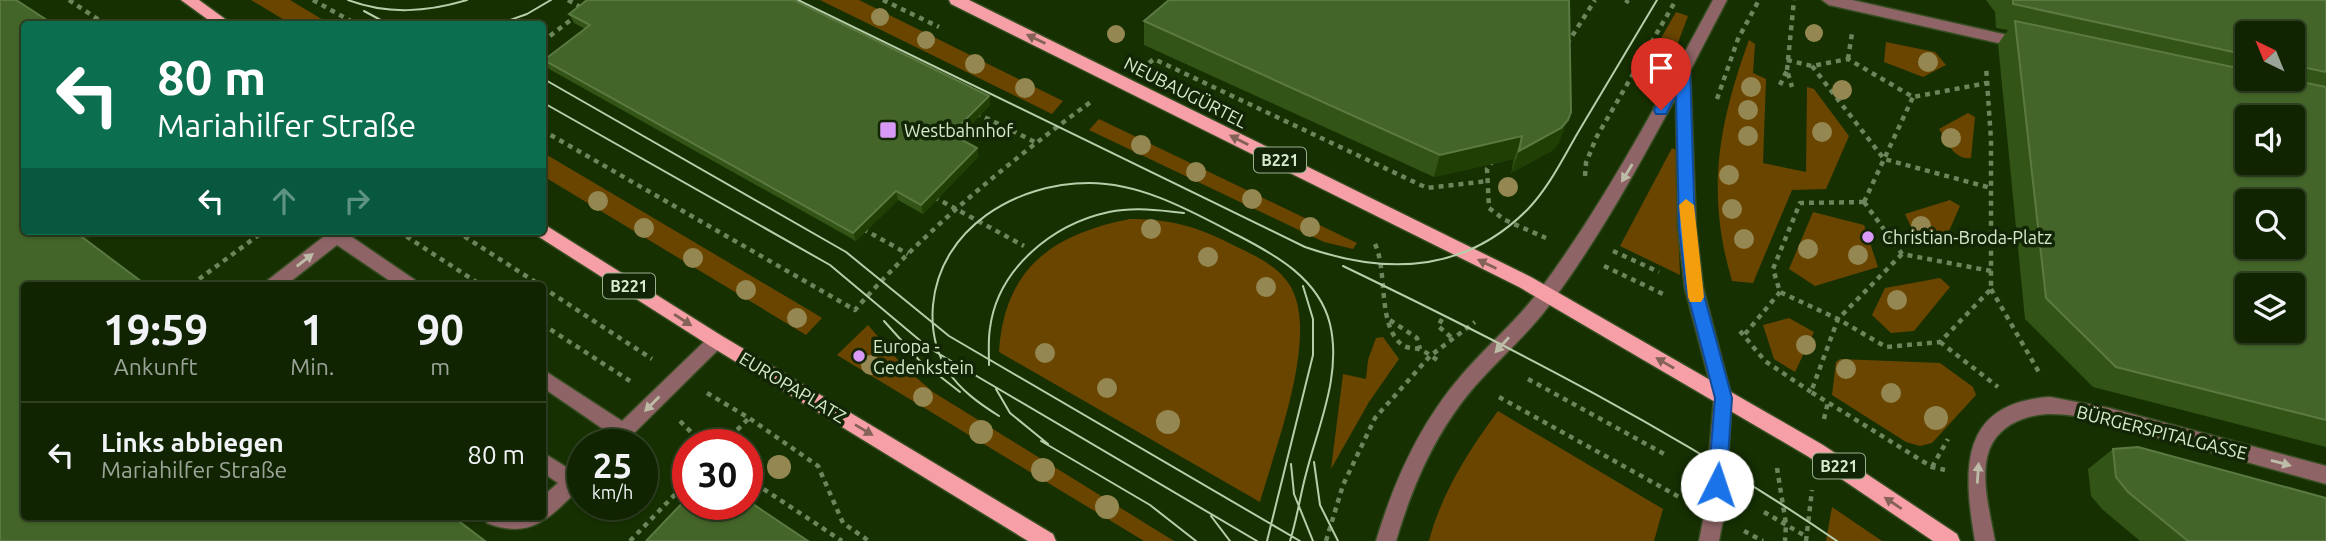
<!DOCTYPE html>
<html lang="de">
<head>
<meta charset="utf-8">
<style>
  body { margin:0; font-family:Ubuntu,sans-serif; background:#192c0b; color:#f1f3f6; height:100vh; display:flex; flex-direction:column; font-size:26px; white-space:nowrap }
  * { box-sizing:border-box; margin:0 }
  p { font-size:23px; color:#9ca499 }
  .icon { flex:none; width:38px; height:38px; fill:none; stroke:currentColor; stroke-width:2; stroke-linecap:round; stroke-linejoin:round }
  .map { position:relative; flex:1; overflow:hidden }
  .panel { position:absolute; left:21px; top:282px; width:525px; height:238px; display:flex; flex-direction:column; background:#102401; border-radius:7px; box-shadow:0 2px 5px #0004,0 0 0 2px #304123 }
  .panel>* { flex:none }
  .banner { position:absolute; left:21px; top:21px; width:525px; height:214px; border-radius:7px; box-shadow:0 2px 5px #0004,0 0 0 2px #304123; background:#0b6e4f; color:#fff; overflow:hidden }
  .needle { width:46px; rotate:317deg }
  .buttons { position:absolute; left:2235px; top:21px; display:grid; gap:14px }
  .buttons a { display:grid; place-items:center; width:70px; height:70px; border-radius:7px; background:#102401; box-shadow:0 2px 5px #0004,0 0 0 2px #304123; font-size:35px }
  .speed { position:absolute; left:567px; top:429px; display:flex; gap:14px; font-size:35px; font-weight:700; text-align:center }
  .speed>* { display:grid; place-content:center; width:91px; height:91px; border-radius:50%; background:#102401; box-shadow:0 2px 5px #0004,0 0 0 2px #304123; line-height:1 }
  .speed small { font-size:18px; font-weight:400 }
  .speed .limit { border:10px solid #d22; background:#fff; color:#111 }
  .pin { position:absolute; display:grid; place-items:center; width:60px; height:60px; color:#fff; margin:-72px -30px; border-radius:50% 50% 50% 0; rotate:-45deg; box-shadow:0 0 7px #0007 }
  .pin .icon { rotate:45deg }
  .me { position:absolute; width:77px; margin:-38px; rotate:4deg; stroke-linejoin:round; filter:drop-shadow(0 0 5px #0008) }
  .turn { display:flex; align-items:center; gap:24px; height:147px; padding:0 21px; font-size:32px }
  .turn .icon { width:91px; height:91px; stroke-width:2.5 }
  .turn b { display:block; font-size:49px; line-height:60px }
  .lanes { display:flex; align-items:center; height:66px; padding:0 21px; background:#0003; justify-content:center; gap:35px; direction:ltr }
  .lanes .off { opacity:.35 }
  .eta { display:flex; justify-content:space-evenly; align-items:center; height:119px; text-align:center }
  .eta b { font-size:42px; font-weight:600; line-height:49px }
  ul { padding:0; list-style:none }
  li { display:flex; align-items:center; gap:21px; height:105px; padding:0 21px; border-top:2px solid #304123 }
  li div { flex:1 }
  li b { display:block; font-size:26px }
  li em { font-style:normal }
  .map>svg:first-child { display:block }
  .green { fill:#6a4500 }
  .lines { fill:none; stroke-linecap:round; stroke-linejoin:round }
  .minor-casing { stroke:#354e21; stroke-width:3 }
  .major-casing { stroke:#354e21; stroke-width:3 }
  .path { stroke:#6c855c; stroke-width:4.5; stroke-dasharray:5 5; stroke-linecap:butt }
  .minor { fill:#8f6467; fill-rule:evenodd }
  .major { fill:#f79fa6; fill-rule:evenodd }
  .tram { stroke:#b8ceab; stroke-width:2 }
  .tree { fill:#948751 }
  .wall { fill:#325416; fill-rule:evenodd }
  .shaded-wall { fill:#203f05 }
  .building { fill:#446529; stroke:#5a7a42; stroke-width:2; fill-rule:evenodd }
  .oneway { fill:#846256 }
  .oneway2 { fill:#bcbca7 }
  .route { fill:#1a73e8; stroke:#114b97; stroke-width:2 }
  .slow { fill:#f59e0b }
  .poi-dot { fill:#d99af7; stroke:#122505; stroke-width:2.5 }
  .labels { text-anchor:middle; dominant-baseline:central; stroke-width:7; stroke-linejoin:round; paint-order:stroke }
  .shield { fill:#122505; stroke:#9ab08f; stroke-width:2 }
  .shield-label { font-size:16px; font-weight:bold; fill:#d5ebca }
  .street-label { font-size:18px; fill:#d5ebca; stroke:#122505 }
  .poi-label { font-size:18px; fill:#d5ebca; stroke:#122505; text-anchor:start }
</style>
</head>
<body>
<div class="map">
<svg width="2326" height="541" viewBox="0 0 2326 541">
  <rect width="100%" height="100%" fill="#163001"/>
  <path class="green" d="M 251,0 L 290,0 L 330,24 L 291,24 Z
    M 820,0 L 859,0 L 1063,101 L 1052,114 Z
    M 1676,12 L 1688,16 L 1667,72 L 1662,75 L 1644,68 Z
    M 1749,40 L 1755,44 L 1753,73 L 1766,79 L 1763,163 L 1806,172 L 1807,87 L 1814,89 L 1849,136 L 1826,189 L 1792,190 L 1753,283 L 1732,281 C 1706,193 1718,125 1749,40 Z
    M 1886,42 L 1935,52 L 1946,65 L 1923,77 L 1884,62 Z
    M 1968,113 L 1975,117 L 1971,158 C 1954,160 1947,142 1939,129 Z
    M 1099,119 L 1357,243 L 1353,249 L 1324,242 L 1089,130 Z
    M 1672,148 L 1678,151 L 1676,178 L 1680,275 L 1620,246 Z
    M 542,152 L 814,313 L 822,318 L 806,335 L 543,176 Z
    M 1950,200 L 1960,206 L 1949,231 L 1918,242 L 1905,214 Z
    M 1813,212 L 1864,225 L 1878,267 L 1815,286 L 1789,269 Z
    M 1130,219 C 1172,219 1199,227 1237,247 C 1256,256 1277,266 1289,284 C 1321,332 1275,448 1260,502 L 999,352 C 1004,269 1052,234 1130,219 Z
    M 1940,278 L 1950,287 L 1914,331 L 1891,333 L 1872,315 L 1885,288 Z
    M 1789,318 L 1814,332 L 1795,372 L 1774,359 L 1763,325 Z
    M 868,325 L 904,367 L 933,392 L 1174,541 L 1144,541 L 837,355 Z
    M 1383,337 L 1399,359 L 1369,402 L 1331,469 L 1343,374 L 1366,379 L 1368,360 L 1376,338 Z
    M 1840,359 L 1940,363 L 1973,387 L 1976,395 L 1932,443 L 1920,446 L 1906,442 L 1832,395 L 1836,362 Z
    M 1498,411 L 1663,509 L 1654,541 L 1429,541 C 1441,494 1469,450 1498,411 Z
    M 1832,507 L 1882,541 L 1826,541 Z"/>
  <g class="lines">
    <g class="minor-casing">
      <path id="minor" d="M 1713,0 L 1727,0 L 1690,71 L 1696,228 L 1703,288 L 1732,398 L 1724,515 L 1719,541 L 1699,541 L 1704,515 L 1714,398 L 1685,288 L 1678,228 L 1676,97 C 1637,169 1597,242 1548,307 C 1527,335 1499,359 1476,385 C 1436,431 1413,484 1396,541 L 1376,541 C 1394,481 1419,425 1460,377 C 1486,346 1518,320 1542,287 C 1608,197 1660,98 1713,0 Z
        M 1822,0 L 1852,0 L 2025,39 L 2033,44 L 2025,49 L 1829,5 Z
        M 331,231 L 352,231 L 349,235 L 415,280 L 418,285 L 396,285 L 337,245 L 286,285 L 265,285 L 268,280 Z
        M 716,333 L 722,336 L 725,341 L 722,346 L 623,444 L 602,444 L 609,433 L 542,387 L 542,369 L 622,421 L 710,336 Z
        M 2050,397 L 2109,408 L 2326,466 L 2326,484 C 2268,468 2210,452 2152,436 C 2119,427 2082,413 2048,414 C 2027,415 2005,423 1993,442 C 1977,469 1990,512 1995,541 L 1975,541 C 1963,471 1958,403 2050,397 Z
        M 542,452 L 571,470 L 583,463 L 583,485 C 552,515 533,541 487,523 L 484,516 L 542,516 L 542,497 L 558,483 L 542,472 Z"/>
    </g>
    <g class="major-casing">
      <path id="major" d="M 181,0 L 199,0 L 232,24 L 214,24 Z
        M 949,0 L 969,0 L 1531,277 L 1823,445 L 1957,534 L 1960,541 L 1933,541 L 1809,457 L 1519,287 L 951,4 Z
        M 542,223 L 722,336 L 1053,534 L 1056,541 L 1028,541 L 710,346 L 536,235 L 534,231 L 542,231 Z"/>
    </g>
    <path class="path" d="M 69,0 L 105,24
      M 313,0 L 356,24
      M 568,0 L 584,9
      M 883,0 L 939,27
      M 1626,3 L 1628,0
      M 542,42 L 576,16
      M 1567,44 L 1595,0
      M 542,51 L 553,57
      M 1848,59 L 1852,33
      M 1787,60 L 1812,66 L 1848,59 L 1913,97 L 1987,83
      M 1149,63 L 1154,59 L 1427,188 L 1488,181
      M 1812,66 L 1884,159 L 1991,188
      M 1787,70 L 1794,0
      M 1780,85 L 1787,70 L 1792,87
      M 1717,99 L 1738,39 L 1759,0
      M 976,113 L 1035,142
      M 542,130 L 855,310 C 925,230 1006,164 1092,101
      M 1493,160 L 1487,169 L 1489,208 L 1505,220 L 1546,238
      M 1585,176 L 1586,163 L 1596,138 L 1676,0
      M 934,197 L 1024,246
      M 1864,202 L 1800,203 L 1773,269 L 1780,292 L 1838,319 L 1886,347 L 1940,342 L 1991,289 L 1991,140 L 1986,66
      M 1864,202 L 1902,254 L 1991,271
      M 1864,202 L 1913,97
      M 863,229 L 908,254
      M 398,231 L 481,285
      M 456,231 L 540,285
      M 1375,244 C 1388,272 1377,323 1401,344 C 1406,349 1415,347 1421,350 C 1428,353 1434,358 1440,362
      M 1613,251 L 1659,272
      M 1902,254 L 1838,319 L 1811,392 L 1932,467 L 1945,470
      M 1604,266 L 1663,294
      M 191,285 L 264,231
      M 542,287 L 652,359
      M 1991,289 L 2040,374
      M 1442,319 L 1438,326 L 1452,338
      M 1390,320 L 1417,338 L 1420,349
      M 542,324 L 630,381
      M 1740,331 L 1765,361 L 1811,392
      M 1745,334 L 1780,292
      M 1940,342 L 1998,387
      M 1528,379 L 1666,455
      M 707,393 L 749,418 L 818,466 L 843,523 L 869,541
      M 1499,397 L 1681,498
      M 1824,419 L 1828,402
      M 680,421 L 703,444
      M 723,444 L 749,418
      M 1932,467 L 1948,439
      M 1777,468 L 1786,524 L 1785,541
      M 747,478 L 842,541
      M 1764,512 L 1807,537
      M 1744,531 L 1763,541
      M 630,541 L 688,481
      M 1326,541 L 1343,485 L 1375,418 L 1430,356 L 1475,322
      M 1806,541 L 1812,490"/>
    <use href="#minor" class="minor"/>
    <use href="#major" class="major"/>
    <path class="tram" d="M 348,0 C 388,15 427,12 467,0
      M 798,0 L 1305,247 C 1385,275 1465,273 1528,209 C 1550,186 1564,156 1580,129 C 1606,86 1631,43 1657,0
      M 364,11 L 388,24
      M 499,24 L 527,14 L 551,0
      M 542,78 L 846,252 L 949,336 L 1300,541
      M 542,102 L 830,265 L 929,348 L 1257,541
      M 1343,266 C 1515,349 1679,433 1837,541
      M 884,321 L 919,360 L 960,392
      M 989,365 C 989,353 988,340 990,328 C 998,268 1053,224 1109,212 C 1134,207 1159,210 1184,213
      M 996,389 L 1010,413 L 1048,444
      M 999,416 C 980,404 960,390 948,371 C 935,351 931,328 933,305 C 940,228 1016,183 1089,183 C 1142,183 1191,211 1237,235 C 1276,255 1319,279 1330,324 C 1342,375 1318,426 1306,474 C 1300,496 1297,519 1290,541
      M 1041,441 L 1150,505 L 1196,541
      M 1314,462 L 1320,505 L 1338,541
      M 1291,464 L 1294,494 L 1313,541
      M 1211,516 L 1230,541
      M 1267,541 L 1313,355 L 1313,319 L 1303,286"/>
  </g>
  <g class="tree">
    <circle cx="880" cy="17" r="9"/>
    <circle cx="1814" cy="33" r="9"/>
    <circle cx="1116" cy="34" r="9"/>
    <circle cx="926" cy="40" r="9"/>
    <circle cx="1928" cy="62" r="10"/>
    <circle cx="975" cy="64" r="10"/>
    <circle cx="1751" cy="87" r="10"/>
    <circle cx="1025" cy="88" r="10"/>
    <circle cx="1842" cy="90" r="10"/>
    <circle cx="1748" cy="110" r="10"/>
    <circle cx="1822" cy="132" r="10"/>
    <circle cx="1748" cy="136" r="10"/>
    <circle cx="1951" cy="138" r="10"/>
    <circle cx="1141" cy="145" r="10"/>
    <circle cx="1196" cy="172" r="10"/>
    <circle cx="1729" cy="175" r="10"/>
    <circle cx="1508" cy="187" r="10"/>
    <circle cx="1252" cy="199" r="10"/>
    <circle cx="598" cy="201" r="10"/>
    <circle cx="1732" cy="209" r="10"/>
    <circle cx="1921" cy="226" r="10"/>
    <circle cx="1310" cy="227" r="10"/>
    <circle cx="644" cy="228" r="10"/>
    <circle cx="1151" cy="229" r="10"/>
    <circle cx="1744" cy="239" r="10"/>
    <circle cx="1808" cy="249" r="10"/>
    <circle cx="1858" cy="255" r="10"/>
    <circle cx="1208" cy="257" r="10"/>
    <circle cx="693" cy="258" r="10"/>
    <circle cx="1266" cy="287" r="10"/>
    <circle cx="746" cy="290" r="10"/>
    <circle cx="1897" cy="300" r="10"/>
    <circle cx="797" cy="318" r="10"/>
    <circle cx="1806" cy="345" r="10"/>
    <circle cx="1045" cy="353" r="10"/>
    <circle cx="871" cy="365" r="10"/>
    <circle cx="1846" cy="369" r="10"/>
    <circle cx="1107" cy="388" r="10"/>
    <circle cx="1891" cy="393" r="10"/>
    <circle cx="923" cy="397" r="10"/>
    <circle cx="1936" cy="418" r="12"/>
    <circle cx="1168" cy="422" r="12"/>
    <circle cx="981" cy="432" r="12"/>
    <circle cx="779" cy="467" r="12"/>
    <circle cx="1043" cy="470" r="12"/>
    <circle cx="1107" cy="507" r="12"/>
  </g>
  <path class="wall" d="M 1986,0 L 2326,0 L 2326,447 L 2093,387 L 2025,319 L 1998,44 L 2008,30 L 1996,28 L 1995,12 ZM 2247,33 L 2292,33 L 2292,79 L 2247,79 Z
    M 569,14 L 989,96 L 990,105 L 958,138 L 977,148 L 978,157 L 923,214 L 898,200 L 856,241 L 549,69 L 544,60 L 585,29 L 574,23 Z
    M 1144,21 L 1559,143 L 1553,150 L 1511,173 L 1514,159 L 1434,177 L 1144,45 Z
    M 2113,449 L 2326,541 L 2140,541 L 2103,510 L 2091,496 L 2088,469 Z"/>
  <path class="shaded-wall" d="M 989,96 L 990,105 L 952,143 L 951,134 Z
    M 1568,120 L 1559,143 L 1553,150 L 1511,173 L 1519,151 Z
    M 1522,136 L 1514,159 L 1434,177 L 1440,155 Z
    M 977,148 L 978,157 L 923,214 L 921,205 Z
    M 896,191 L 898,200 L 856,241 L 853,233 Z
    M 73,231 L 99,231 L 85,241 Z"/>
  <path class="building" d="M 0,0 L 16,0 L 53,24 L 24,24 L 24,231 L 74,231 L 146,285 L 24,285 L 24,516 L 452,516 L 485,541 L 0,541 Z
    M 587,0 L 794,0 L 989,96 L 951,134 L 977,148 L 921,205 L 896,191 L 853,233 L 544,60 L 590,25 L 569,14 Z
    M 1169,0 L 1569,0 L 1571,112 L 1568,120 L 1561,128 L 1519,151 L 1522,136 L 1440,155 L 1144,21 Z
    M 2013,0 L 2326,0 L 2326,72 L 2292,65 L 2292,33 L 2247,33 L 2247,55 L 2013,4 Z
    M 2015,21 L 2247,70 L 2247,79 L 2287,79 L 2326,87 L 2326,420 L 2116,367 L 2046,298 ZM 2247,117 L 2292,117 L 2292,163 L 2247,163 ZM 2247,201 L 2292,201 L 2292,247 L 2247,247 ZM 2247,285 L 2292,285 L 2292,331 L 2247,331 Z
    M 2138,447 L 2326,498 L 2326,541 L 2188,541 L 2128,492 L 2116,477 L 2113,449 Z
    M 688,497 L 688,504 L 747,504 L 747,500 L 808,541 L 646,541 Z"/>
  <defs><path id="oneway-solid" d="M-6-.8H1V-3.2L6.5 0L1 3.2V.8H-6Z" transform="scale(1.75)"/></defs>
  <g class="oneway">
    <use href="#oneway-solid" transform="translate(1036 39) rotate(-154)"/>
    <use href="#oneway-solid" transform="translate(1239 140) rotate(-153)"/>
    <use href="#oneway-solid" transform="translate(1487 264) rotate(-154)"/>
    <use href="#oneway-solid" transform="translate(683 320) rotate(33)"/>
    <use href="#oneway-solid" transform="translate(1665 363) rotate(-150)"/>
    <use href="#oneway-solid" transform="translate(864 430) rotate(31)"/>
    <use href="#oneway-solid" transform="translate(1893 503) rotate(-146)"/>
  </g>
  <g class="oneway2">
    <use href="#oneway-solid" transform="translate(1627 173) rotate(121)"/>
    <use href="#oneway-solid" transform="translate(305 260) rotate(-38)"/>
    <use href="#oneway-solid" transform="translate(1502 345) rotate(132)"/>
    <use href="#oneway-solid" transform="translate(652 404) rotate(135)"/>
    <use href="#oneway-solid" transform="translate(2281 463) rotate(15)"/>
    <use href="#oneway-solid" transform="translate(1978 473) rotate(-86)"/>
  </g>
  <path class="route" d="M 1682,65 L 1690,70 L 1695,228 L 1702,288 L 1732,398 L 1726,485 L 1723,490 L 1717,493 L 1711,490 L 1708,485 L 1715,398 L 1686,288 L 1679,228 L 1676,95 L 1666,114 L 1656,114 L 1654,110 L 1677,66 Z"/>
  <path class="slow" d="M 1686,199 L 1694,205 L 1704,297 L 1701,302 L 1690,302 L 1688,297 L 1679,205 Z"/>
  <g class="poi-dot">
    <rect x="879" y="121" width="18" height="18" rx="3.5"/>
    <circle cx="1868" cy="237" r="7"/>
    <circle cx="859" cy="356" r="7"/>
  </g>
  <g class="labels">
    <g class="shield">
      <rect x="1254" y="147.5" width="52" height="25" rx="5"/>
      <rect x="603" y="273.5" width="52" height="25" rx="5"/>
      <rect x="1813" y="453.5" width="52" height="25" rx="5"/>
    </g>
    <g class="shield-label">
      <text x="1280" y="160">B221</text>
      <text x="629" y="286">B221</text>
      <text x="1839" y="466">B221</text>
    </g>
    <g class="street-label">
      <text transform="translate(1186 92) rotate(27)">NEUBAUGÜRTEL</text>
      <text transform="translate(793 387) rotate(31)">EUROPAPLATZ</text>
      <text transform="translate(2162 432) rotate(14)">BÜRGERSPITALGASSE</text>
    </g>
    <g class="poi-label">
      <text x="904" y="130">Westbahnhof</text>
      <text x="1882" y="237">Christian-Broda-Platz</text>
      <text x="873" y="346">Europa -<tspan x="873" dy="21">Gedenkstein</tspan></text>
    </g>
  </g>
</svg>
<div class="buttons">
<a><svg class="needle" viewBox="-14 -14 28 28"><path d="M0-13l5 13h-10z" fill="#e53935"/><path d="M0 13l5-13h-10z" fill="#9ca499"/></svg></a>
<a><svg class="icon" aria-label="sound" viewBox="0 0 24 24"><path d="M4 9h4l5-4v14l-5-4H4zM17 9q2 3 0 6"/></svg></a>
<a><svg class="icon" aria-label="search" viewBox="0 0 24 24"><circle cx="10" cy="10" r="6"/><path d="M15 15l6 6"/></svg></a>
<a><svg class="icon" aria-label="layers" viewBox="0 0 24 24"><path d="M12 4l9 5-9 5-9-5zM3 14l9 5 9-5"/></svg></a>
</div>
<div class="speed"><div>25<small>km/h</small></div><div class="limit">30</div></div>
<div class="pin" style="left:1661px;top:110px;background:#d93025"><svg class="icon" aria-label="arrive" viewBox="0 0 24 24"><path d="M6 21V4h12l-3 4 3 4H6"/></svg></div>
<svg class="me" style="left:1717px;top:485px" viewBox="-20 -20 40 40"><circle r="19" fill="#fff"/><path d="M0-13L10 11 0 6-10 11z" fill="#1a73e8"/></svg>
<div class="banner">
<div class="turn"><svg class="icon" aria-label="left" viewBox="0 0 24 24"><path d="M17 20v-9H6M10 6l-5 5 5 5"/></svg><div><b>80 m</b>Mariahilfer Straße</div></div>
<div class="lanes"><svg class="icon" aria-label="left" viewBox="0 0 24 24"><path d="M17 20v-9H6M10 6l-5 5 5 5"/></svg><svg class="icon off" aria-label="ahead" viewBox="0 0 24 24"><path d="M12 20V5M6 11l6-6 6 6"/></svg><svg class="icon off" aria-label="right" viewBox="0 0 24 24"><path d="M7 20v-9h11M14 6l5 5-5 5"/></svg></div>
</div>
<section class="panel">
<div class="eta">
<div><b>19:59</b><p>Ankunft</p></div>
<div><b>1</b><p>Min.</p></div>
<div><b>90</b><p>m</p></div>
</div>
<ul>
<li><svg class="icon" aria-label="left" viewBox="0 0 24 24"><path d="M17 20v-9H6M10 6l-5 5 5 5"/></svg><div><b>Links abbiegen</b><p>Mariahilfer Straße</p></div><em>80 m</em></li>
</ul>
</section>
</div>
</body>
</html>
